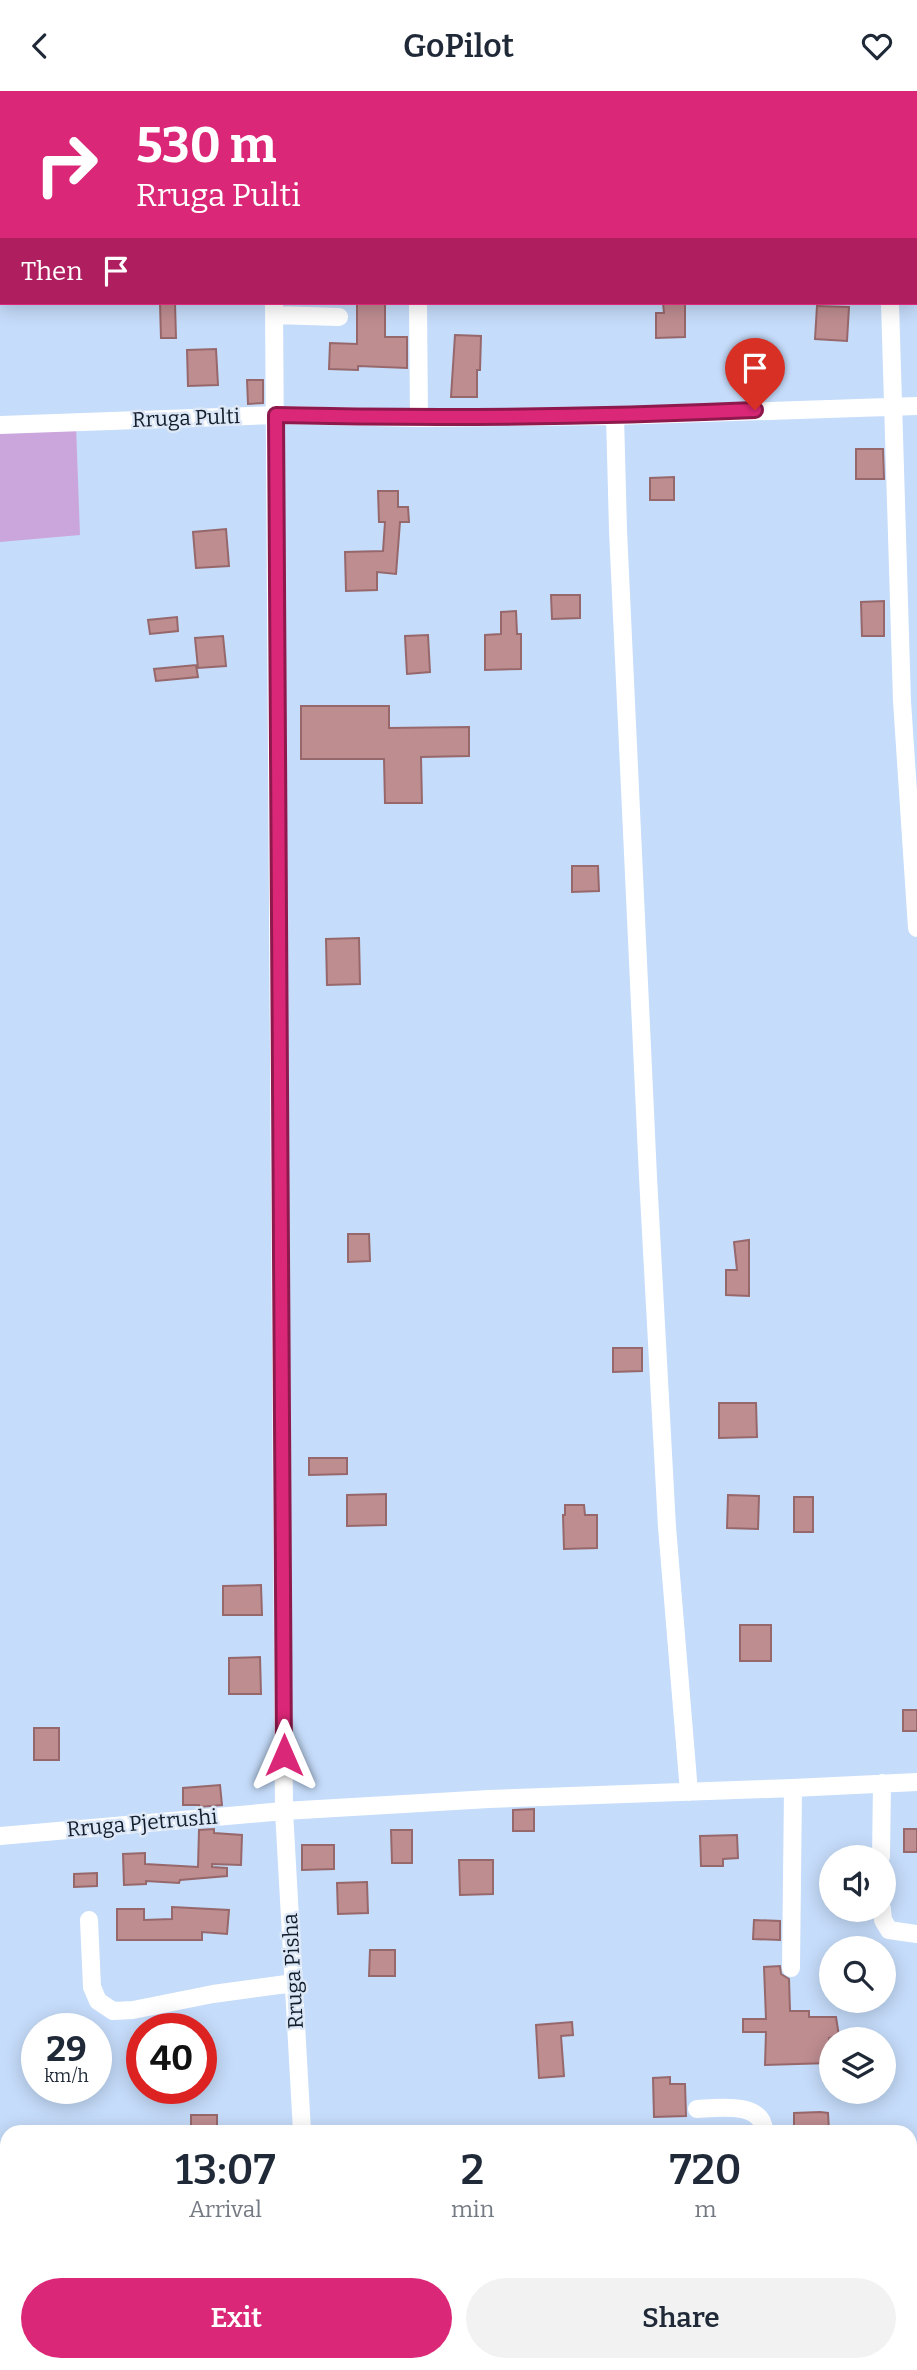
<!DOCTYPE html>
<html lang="en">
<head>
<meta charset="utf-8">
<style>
  body { margin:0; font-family:Bitter,serif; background:#f2f2f3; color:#1f2937; height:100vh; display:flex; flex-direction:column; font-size:26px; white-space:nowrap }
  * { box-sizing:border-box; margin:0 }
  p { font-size:23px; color:#747a83 }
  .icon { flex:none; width:38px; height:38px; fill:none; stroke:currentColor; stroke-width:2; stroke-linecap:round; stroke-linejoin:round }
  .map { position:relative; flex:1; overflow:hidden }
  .drawer { position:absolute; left:0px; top:2034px; width:917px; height:247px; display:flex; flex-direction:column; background:#fff; border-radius:21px 21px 0 0; box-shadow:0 4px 18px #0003 }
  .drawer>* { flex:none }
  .top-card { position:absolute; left:0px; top:0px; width:917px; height:214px; box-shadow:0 4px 18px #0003; background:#db2777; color:#fff; overflow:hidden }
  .controls { position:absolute; left:819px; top:1754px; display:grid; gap:14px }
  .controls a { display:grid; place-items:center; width:77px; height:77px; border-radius:50%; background:#fff; box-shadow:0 4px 18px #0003; font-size:35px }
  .speed { position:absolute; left:21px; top:1922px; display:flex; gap:14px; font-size:35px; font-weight:700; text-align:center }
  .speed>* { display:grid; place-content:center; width:91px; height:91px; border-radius:50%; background:#fff; box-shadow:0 4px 18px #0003; line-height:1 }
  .speed small { font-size:18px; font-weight:400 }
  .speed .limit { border:10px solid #d22; background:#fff; color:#111 }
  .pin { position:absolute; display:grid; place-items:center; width:60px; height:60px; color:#fff; margin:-72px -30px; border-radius:50% 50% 50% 0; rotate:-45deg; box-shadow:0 0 7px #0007 }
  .pin .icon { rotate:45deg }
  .me { position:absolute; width:77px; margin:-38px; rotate:0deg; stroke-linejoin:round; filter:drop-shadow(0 0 5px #0008) }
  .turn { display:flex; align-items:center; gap:24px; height:147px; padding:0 21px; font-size:32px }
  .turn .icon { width:91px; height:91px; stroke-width:2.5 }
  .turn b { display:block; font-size:49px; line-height:60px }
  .then { display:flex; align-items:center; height:66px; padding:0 21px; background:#0003; gap:14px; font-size:26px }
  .eta { display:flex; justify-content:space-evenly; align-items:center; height:119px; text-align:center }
  .eta b { font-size:42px; font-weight:600; line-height:49px }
  .button { display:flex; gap:14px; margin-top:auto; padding:14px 21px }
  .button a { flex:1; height:80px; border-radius:42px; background:#db2777; color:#fff; font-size:28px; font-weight:600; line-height:80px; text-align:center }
  .button a+a { background:#f2f2f3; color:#1f2937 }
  header { display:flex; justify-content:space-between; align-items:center; height:91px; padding:0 21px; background:#fff; font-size:32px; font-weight:600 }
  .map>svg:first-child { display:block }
  .green { fill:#cba6dc }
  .building { fill:#be8d90; stroke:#97686b; stroke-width:2 }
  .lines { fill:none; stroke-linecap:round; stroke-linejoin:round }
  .minor { stroke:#fff; stroke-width:18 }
  .route-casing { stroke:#8e194d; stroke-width:18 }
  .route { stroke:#db2777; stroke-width:12 }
  .labels { text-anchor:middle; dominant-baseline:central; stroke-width:5; stroke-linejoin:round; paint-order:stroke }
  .street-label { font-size:21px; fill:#131d2b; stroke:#dce8f7 }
</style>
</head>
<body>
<header><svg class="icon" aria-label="back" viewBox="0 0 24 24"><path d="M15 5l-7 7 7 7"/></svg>GoPilot<svg class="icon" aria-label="heart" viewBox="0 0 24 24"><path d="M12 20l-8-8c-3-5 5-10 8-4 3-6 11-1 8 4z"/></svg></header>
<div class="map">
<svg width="917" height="2279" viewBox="0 0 917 2279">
  <rect width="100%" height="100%" fill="#c5dcfa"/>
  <path class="green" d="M 76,335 L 80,444 L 0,451 L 0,338 Z"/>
  <path class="building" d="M 160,212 L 175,212 L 176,247 L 161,247 Z
    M 357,212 L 385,212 L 385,246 L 407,246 L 407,277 L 358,275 L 358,279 L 329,278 L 330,252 L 357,253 Z
    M 663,212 L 685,212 L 685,246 L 656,247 L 656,222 L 664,222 Z
    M 817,215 L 849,216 L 847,250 L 815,248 Z
    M 455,244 L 481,245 L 480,279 L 477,279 L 477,306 L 451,306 Z
    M 216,258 L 218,294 L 188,295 L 187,259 Z
    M 247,289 L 263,289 L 263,312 L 248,313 Z
    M 856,358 L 883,358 L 884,388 L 856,388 Z
    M 674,386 L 674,409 L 650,409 L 650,387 Z
    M 378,400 L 398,400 L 398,416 L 408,416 L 409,431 L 400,431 L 396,483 L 377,481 L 377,499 L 346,500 L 345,461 L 383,460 L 385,431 L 379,431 Z
    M 226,438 L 229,475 L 196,477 L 193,441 Z
    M 551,504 L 580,504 L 580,527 L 552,528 Z
    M 884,510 L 884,545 L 862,545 L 861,511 Z
    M 516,520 L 517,543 L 521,543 L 521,578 L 485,579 L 485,544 L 501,543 L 501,521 Z
    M 177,526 L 178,540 L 150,543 L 148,529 Z
    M 428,544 L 430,581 L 407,583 L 405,545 Z
    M 223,545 L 226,575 L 198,577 L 195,547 Z
    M 196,574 L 198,586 L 156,590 L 154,578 Z
    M 301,615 L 389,615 L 389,637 L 469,636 L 469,665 L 421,666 L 422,712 L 385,712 L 384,668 L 301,668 Z
    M 572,775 L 598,775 L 599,800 L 572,801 Z
    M 359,847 L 360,893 L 327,894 L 326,848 Z
    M 348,1143 L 369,1143 L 370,1170 L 348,1171 Z
    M 749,1149 L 749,1205 L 726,1204 L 726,1179 L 737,1179 L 734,1151 Z
    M 613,1257 L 642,1257 L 642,1280 L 613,1281 Z
    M 719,1312 L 756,1312 L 757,1346 L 719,1347 Z
    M 309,1367 L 347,1367 L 347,1383 L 309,1384 Z
    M 386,1403 L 386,1434 L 347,1435 L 347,1404 Z
    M 728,1404 L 759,1405 L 758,1438 L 727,1437 Z
    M 794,1406 L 813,1406 L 813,1441 L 794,1441 Z
    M 565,1414 L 584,1414 L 585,1424 L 597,1424 L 597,1457 L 564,1458 L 563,1424 L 565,1424 Z
    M 261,1494 L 262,1524 L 223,1524 L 223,1495 Z
    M 740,1534 L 771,1534 L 771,1570 L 740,1570 Z
    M 260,1566 L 261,1603 L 229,1603 L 229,1567 Z
    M 903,1619 L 917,1619 L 917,1640 L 903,1640 Z
    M 34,1637 L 59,1637 L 59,1669 L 34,1669 Z
    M 220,1694 L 222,1714 L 199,1716 L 199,1714 L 183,1714 L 183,1697 Z
    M 534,1718 L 534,1740 L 513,1740 L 513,1719 Z
    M 214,1738 L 214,1742 L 242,1744 L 241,1774 L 212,1773 L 212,1776 L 227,1777 L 227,1785 L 180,1789 L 179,1792 L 146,1790 L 146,1793 L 124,1794 L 123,1763 L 145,1762 L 145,1773 L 198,1776 L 199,1739 Z
    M 904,1738 L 917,1738 L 917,1761 L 904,1761 Z
    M 391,1739 L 412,1739 L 412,1772 L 392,1772 Z
    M 737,1744 L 738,1767 L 723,1768 L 723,1775 L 701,1775 L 700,1745 Z
    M 302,1754 L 334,1754 L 334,1778 L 302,1779 Z
    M 459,1769 L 493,1769 L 493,1803 L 460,1804 Z
    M 97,1782 L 97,1795 L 74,1796 L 74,1783 Z
    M 367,1791 L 368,1822 L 338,1823 L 337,1792 Z
    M 172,1816 L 229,1819 L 227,1843 L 202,1841 L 202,1849 L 117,1849 L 117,1818 L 144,1818 L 144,1829 L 172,1828 Z
    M 754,1829 L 780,1830 L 780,1849 L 753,1848 Z
    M 370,1859 L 395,1859 L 395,1885 L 369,1885 Z
    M 780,1875 L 781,1883 L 789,1888 L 790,1920 L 809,1920 L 809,1926 L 836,1926 L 839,1945 L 829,1947 L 829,1972 L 765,1974 L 766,1941 L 743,1941 L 743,1928 L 766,1928 L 764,1876 Z
    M 572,1931 L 573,1944 L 561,1945 L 564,1985 L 539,1987 L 536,1934 Z
    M 670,1986 L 670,1993 L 685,1993 L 686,2025 L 654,2026 L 653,1987 Z
    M 820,2021 L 828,2022 L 829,2040 L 794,2040 L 794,2022 Z
    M 191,2024 L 217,2024 L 217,2040 L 191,2040 Z"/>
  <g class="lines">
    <path class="minor" d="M 271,0 L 271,2
      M 274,212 L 284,1720 L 302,2040
      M 418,212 L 419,327
      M 890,212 L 902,610 L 917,837
      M 274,224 L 339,226
      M 615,325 L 618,439 L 648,1086 L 667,1436 L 689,1701
      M 0,334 L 276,324 L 419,327 L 615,325 L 917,315
      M 0,1745 L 284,1720 L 489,1708 L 793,1697 L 917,1691
      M 881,1766 L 882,1692
      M 882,1818 L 883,1829 L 889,1839 L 917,1843
      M 89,1829 L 92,1896 L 98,1910 L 113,1920 L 133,1919 L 213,1903 L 294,1892
      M 791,1877 L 793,1697
      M 697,2018 C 717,2017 763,2010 764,2040
      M 910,2108 L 917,2108
      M 0,2154 L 7,2153
      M 910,2236 L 910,2279
      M 223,2279 L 223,2273
      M 342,2279 L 343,2273"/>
  </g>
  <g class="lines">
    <g class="route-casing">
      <path id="route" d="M 284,1664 L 276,324 C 436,328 595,326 755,319"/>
    </g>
    <use href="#route" class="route"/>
  </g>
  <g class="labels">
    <g class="street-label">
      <text transform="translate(186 327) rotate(-2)">Rruga Pulti</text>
      <text transform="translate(142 1732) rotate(-5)">Rruga Pjetrushi</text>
      <text transform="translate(293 1880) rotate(-93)">Rruga Pisha</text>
    </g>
  </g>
</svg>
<div class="controls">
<a><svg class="icon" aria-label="sound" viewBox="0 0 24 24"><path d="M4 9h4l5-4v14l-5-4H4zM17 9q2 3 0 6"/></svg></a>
<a><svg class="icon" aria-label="search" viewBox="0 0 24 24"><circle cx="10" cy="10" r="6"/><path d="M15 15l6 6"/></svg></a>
<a><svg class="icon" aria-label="layers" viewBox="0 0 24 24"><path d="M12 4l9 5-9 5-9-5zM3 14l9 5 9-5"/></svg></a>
</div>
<div class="speed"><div>29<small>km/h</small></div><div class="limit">40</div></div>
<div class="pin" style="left:755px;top:319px;background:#d93025"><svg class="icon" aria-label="arrive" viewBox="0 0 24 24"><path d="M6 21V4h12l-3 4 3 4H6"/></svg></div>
<svg class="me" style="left:284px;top:1664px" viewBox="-20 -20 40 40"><path d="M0-17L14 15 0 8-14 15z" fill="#db2777" stroke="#fff" stroke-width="4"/></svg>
<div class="top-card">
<div class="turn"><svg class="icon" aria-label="right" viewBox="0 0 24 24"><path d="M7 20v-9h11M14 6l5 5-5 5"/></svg><div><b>530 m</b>Rruga Pulti</div></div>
<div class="then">Then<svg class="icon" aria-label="arrive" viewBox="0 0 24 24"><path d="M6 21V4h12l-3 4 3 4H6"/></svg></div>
</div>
<section class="drawer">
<div class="eta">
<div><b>13:07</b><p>Arrival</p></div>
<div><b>2</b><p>min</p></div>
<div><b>720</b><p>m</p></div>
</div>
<div class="button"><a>Exit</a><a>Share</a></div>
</section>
</div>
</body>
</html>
